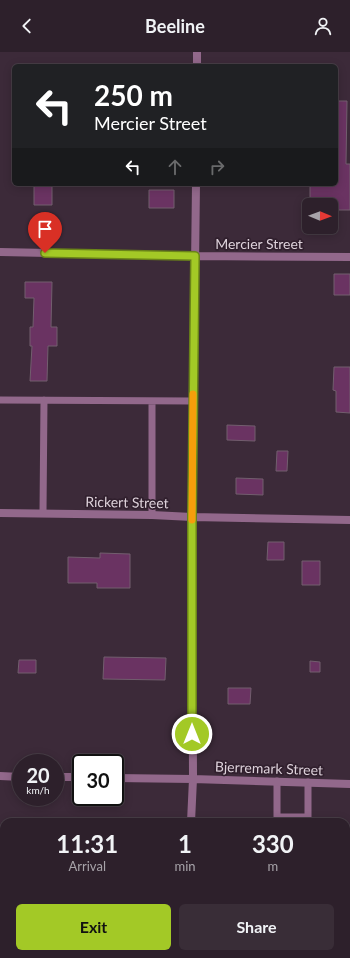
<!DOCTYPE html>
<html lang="en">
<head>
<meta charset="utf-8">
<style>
  body { margin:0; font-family:Lato,sans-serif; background:#392d37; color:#f1f3f6; height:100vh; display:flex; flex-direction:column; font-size:15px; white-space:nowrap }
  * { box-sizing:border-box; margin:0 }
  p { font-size:13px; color:#a7a3a9 }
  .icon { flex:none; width:22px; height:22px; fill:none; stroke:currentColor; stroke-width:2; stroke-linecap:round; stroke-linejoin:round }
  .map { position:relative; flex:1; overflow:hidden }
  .sheet { position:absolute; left:0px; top:766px; width:350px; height:140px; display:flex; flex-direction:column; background:#2d202b; border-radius:12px 12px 0 0; box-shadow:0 2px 10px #0003,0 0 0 1px #483e47 }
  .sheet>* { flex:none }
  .top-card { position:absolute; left:12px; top:12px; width:326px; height:122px; border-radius:6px; box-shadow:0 2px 10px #0003,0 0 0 1px #483e47; background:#202124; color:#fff; overflow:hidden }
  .needle { width:26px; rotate:91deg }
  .buttons { position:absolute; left:302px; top:146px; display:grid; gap:8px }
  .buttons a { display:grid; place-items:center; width:36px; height:36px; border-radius:6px; background:#2d202b; box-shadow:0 2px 10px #0003,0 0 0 1px #483e47; font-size:20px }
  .speed { position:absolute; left:12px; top:702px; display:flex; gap:8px; font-size:20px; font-weight:700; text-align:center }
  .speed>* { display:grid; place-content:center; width:52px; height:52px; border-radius:50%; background:#2d202b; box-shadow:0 2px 10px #0003,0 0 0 1px #483e47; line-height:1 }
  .speed small { font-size:10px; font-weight:400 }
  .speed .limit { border:2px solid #111; border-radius:6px; background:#fff; color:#111 }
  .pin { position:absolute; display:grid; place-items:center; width:34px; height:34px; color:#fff; margin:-41px -17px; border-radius:50% 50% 50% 0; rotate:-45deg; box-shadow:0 0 4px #0007 }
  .pin .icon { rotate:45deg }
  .me { position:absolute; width:44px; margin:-22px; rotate:0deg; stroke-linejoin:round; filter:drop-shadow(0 0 3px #0008) }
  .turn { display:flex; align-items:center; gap:14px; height:84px; padding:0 16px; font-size:18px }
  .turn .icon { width:52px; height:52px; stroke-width:2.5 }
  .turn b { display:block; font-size:28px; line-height:34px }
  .lanes { display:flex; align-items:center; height:38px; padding:0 16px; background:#0003; justify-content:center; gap:20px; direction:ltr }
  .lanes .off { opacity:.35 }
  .eta { display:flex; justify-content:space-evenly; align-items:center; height:68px; text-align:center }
  .eta b { font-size:24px; font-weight:700; line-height:28px }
  .action { display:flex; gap:8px; margin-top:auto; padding:8px 16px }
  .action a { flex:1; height:46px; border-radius:6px; background:#a3c926; color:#111; font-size:16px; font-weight:700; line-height:46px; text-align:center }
  .action a+a { background:#392d37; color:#f1f3f6 }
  header { display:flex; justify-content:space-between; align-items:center; height:52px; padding:0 16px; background:#2d202b; font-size:18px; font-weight:700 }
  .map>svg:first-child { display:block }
  .building { fill:#6a3362; stroke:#725e6e }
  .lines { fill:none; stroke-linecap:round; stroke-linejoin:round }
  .lane { stroke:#92688b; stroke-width:7 }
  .street { stroke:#92688b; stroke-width:8 }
  .route-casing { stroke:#6a8319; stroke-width:10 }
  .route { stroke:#a3c926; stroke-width:7 }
  .slow { stroke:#f59e0b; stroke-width:7 }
  .labels { text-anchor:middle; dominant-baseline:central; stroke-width:3.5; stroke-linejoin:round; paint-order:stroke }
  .street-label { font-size:14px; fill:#ded2db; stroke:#31202e }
</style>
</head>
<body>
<header><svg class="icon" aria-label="back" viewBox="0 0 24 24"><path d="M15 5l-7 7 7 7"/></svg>Beeline<svg class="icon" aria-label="person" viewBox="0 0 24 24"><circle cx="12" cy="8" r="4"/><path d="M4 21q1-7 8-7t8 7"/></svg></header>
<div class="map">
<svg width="350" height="906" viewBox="0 0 350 906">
  <rect width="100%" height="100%" fill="#3c2a39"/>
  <path class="building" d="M 336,49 L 347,49 L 346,112 L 350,112 L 350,158 L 331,158 L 331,153 L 310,153 L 310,132 L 336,132 Z
    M 34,132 L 52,132 L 52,153 L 34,153 Z
    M 149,138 L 174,138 L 174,156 L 149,156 Z
    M 334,222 L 350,222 L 350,243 L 334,243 Z
    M 25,230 L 52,230 L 51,275 L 57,275 L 57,294 L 48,294 L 47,329 L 30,329 L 32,294 L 30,294 L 30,275 L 33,275 L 34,246 L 25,246 Z
    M 334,315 L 350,315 L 350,361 L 336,360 L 336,339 L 333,338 Z
    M 227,373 L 255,374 L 255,389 L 227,388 Z
    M 277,399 L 288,399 L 287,419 L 276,419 Z
    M 236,426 L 263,427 L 263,443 L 236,442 Z
    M 268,490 L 284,490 L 284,508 L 267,508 Z
    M 100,501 L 130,502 L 130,536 L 97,536 L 97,531 L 68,531 L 68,505 L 100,506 Z
    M 302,509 L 320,509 L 320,533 L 302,533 Z
    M 104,605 L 166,606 L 165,628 L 103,627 Z
    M 19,608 L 36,608 L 36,621 L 18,621 Z
    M 310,609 L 320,610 L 320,620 L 310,620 Z
    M 228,636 L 251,636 L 250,652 L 228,652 Z"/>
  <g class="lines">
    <path class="lane" d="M 0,348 L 193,349
      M 43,461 L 44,348
      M 152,463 L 152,349
      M 277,765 L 308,765 L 308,730
      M 277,770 L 277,729
      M 346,858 L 350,860
      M 346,894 L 350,889
      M 224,902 L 225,906
      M 257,903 L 257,906
      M 303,905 L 321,902"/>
    <path class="street" d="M 197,14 L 197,0
      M 0,200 L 195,204 L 350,205
      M 0,461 L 152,463 L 192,465 L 350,468
      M 0,724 L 21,725
      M 55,725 L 81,725
      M 115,726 L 193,727 L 350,732
      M 191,770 L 193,727 L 192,465 L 196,132
      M 187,906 L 188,902"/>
  </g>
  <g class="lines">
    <g class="route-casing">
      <path id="route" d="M 45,201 L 195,204 L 192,465 L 192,682"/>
    </g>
    <use href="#route" class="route"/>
    <path class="slow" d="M 192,468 L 193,342"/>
  </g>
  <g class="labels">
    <g class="street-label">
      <text x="259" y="191">Mercier Street</text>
      <text transform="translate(127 450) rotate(1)">Rickert Street</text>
      <text transform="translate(269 716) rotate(2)">Bjerremark Street</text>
    </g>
  </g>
</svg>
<div class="buttons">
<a><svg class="needle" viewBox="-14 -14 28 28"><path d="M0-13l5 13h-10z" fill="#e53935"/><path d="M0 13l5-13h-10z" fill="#a7a3a9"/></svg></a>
</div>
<div class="speed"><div>20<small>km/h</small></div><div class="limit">30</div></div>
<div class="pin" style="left:45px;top:201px;background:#d93025"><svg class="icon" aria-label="arrive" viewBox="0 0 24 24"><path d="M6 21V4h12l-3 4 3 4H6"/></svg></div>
<svg class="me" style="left:192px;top:682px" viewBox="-20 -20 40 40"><circle r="17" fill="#a3c926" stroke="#fff" stroke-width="3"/><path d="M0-11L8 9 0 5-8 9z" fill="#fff"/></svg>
<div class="top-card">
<div class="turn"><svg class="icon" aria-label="left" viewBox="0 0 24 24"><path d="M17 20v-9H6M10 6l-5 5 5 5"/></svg><div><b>250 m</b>Mercier Street</div></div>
<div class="lanes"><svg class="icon" aria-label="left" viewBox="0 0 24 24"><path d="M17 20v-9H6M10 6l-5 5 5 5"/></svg><svg class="icon off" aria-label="ahead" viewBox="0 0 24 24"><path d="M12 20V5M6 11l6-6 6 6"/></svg><svg class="icon off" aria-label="right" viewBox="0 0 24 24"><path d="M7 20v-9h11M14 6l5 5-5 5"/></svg></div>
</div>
<section class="sheet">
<div class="eta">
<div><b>11:31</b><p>Arrival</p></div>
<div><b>1</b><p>min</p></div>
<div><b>330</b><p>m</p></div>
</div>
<div class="action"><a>Exit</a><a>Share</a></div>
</section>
</div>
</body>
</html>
